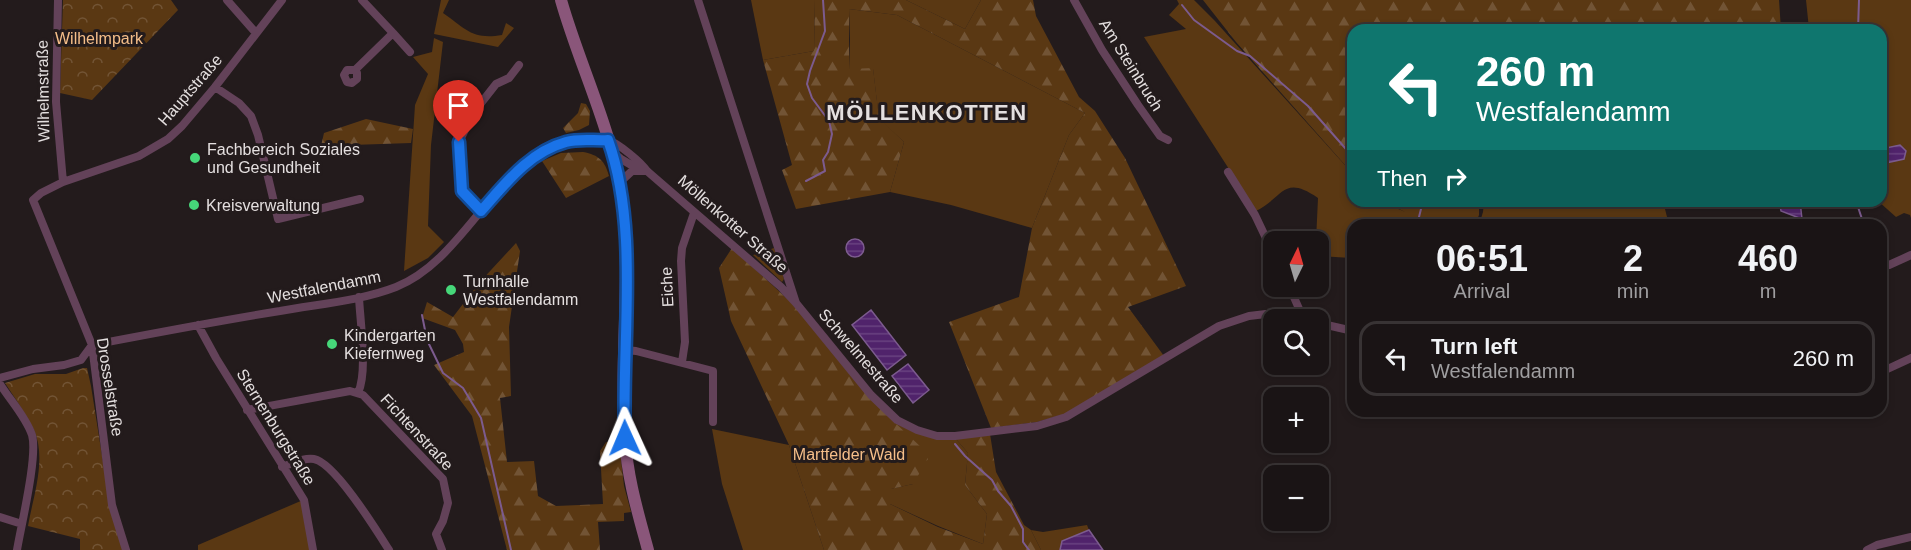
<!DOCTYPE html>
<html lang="en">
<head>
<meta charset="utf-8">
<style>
  body { margin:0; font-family:Helvetica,sans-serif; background:#231d1e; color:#f1f3f6; height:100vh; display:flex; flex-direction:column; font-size:22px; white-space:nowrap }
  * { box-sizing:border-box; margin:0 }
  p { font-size:20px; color:#9f9ea0 }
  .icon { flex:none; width:33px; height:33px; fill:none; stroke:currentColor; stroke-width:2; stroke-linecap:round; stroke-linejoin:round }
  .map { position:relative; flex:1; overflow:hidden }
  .details { position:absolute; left:1347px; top:219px; width:540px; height:198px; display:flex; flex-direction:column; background:#1a1415; border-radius:18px; box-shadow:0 3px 9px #0003,0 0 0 2px #383334 }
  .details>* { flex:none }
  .top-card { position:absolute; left:1347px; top:24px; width:540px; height:183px; border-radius:18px; box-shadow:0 3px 9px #0003,0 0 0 2px #383334; background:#0f766e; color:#fff; overflow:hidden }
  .needle { width:39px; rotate:5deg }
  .controls { position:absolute; left:1263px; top:231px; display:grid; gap:12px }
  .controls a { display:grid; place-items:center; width:66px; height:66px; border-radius:12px; background:#1a1415; box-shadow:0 3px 9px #0003,0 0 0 2px #383334; font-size:30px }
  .pin { position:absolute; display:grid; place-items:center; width:51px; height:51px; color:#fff; margin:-62px -26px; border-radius:50% 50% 50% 0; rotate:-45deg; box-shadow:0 0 6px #0007 }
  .pin .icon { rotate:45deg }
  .me { position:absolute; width:66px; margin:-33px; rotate:359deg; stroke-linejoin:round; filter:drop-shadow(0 0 4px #0008) }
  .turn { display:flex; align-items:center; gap:21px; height:126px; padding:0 30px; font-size:27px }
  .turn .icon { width:78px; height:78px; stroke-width:2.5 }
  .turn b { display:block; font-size:42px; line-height:51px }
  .then { display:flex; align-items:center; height:57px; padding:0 30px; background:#0003; gap:12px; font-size:22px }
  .eta { display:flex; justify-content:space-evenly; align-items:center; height:102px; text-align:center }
  .eta b { font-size:36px; font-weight:700; line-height:42px }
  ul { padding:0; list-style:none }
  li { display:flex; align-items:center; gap:18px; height:75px; margin:0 12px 9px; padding:0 18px; border:3px solid #383334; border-radius:18px }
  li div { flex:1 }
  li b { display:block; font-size:22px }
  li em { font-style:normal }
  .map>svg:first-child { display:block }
  .green { fill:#5a3813 }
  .forest { fill:url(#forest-firs) }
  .park { fill:url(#park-crowns) }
  .water { fill:url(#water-rules); stroke:#7c5b8e; stroke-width:1.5 }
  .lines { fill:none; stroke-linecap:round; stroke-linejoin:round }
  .stream { stroke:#7c5b8e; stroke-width:2 }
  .street { stroke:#634259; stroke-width:8 }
  .secondary { stroke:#8a567a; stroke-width:12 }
  .route-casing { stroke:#114b97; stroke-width:15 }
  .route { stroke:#1a73e8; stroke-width:10 }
  .poi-dot { fill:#46d779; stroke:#231b1c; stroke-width:2 }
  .labels { text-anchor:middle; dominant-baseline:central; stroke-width:6; stroke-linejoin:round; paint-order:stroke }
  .park-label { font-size:16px; fill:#f5be89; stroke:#231b1c }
  .street-label { font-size:16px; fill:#e4dfdf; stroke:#231b1c }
  .poi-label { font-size:16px; fill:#e4dfdf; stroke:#231b1c; text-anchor:start }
  .district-label { font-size:22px; font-weight:bold; letter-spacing:1.5px; fill:#e4dfdf; stroke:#231b1c }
</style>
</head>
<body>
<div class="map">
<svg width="1911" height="550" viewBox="0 0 1911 550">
  <defs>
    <pattern id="forest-firs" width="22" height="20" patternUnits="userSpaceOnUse" patternTransform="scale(1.5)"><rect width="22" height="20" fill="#5a3813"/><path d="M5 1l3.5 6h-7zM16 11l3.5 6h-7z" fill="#725435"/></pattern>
    <pattern id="park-crowns" width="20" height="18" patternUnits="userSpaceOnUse" patternTransform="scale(1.5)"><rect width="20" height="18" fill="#5a3813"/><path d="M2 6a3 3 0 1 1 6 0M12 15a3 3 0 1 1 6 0" fill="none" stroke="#725435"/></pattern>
    <pattern id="water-rules" width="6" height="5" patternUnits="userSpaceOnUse" patternTransform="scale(1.5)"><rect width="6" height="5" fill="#50236b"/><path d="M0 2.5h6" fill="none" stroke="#694280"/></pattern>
  </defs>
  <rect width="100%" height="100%" fill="#231b1c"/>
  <path class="green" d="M 441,0 L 449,0 L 443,13 C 466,29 472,40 502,35 L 506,23 L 514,28 L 498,47 L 434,34 Z
    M 751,0 L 815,0 L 814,51 L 763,60 Z
    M 906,0 L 981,0 L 965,29 Z
    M 1177,0 L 1194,0 L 1215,21 L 1353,174 L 1353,201 L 1381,201 L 1405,212 L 1384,201 L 1479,201 L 1479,215 L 1475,225 L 1353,225 L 1353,252 L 1351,258 L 1319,256 L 1318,242 L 1316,241 L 1318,198 C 1283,174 1284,197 1256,211 L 1144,37 L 1186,29 L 1169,15 L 1179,4 Z
    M 1806,0 L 1911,0 L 1911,218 L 1910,215 L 1904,213 L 1896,217 L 1878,201 L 1881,201 L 1881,30 L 1806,30 L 1809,29 Z
    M 849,9 L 897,15 L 1085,113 L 1069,135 L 1032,228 L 951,205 L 890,192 L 904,142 L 879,119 L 873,69 L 849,70 L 850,40 Z
    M 434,38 L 443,42 L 431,145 L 428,226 L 444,242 L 428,258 L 404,271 L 415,105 L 428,74 L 413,57 L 432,52 Z
    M 1484,201 L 1663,201 L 1669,225 L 1479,225 L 1483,212 Z
    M 774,248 L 784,279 L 782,282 L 753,255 Z
    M 891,419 L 956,439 L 968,453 L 965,485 L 987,514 L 983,544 L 938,526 L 890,504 L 890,489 L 913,484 Z
    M 712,429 L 789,445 L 824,550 L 743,550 L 722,484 Z
    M 303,500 L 312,550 L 198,550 L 198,545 Z
    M 1087,525 L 1089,530 L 1062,541 L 1060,550 L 1041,550 L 1031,530 L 1043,532 Z"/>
  <path class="forest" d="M 815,0 L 906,0 L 965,29 L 981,0 L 1033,0 L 1036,16 L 1079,97 L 1095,111 L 1125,158 L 1186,286 L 1128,307 L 1164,356 L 1065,414 L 1037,422 L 991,428 L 949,322 L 1019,297 L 1032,228 L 1069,135 L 1085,113 L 897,15 L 849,9 L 849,69 L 873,68 L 879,118 L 904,142 L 890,192 L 796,209 L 782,170 L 792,165 L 763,60 L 814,51 Z
    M 1203,0 L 1779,0 L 1781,30 L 1353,30 L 1353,174 L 1236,42 Z
    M 581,103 L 586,104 L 590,111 L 589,125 L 579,130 L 566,133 L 563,128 L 578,113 Z
    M 366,119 L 413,129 L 411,143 L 321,146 L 324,133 Z
    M 583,152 C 599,155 605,161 609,176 L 566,198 L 542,161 L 561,153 Z
    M 516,243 L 520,251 L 509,327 L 511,396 L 500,398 L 507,462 L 534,461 L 538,496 L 556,506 L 603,504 L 600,451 L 606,442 L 619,442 L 624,486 L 631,512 L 624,513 L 624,521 L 598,522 L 600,550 L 507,550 L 472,416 L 434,365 L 464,352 L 463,344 L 455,330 L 422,318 L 427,302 L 453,317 L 479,283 Z
    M 732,248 L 795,306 L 891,419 L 923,449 L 928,459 L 913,484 L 891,489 L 890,504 L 938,527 L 983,544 L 987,514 L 965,485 L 968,453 L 956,439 L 990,434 L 996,472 L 1024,525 L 1031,530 L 1041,550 L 824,550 L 789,445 L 731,321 L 719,268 Z"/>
  <path class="park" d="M 63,0 L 171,0 L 178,10 L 92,100 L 60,93 Z
    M 83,368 L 87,368 L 91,386 L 110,506 L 128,550 L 80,550 L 80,539 L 28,526 C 33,497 47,459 34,430 C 26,414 15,398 5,383 L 35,374 L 66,374 Z"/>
  <path class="water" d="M 1900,145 L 1906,151 L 1904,159 L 1881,164 L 1881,149 Z
    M 1779,201 L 1800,201 L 1802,219 L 1781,211 Z
    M846 248a9 9 0 1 1 18 0a9 9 0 1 1-18 0Z
    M 871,310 L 906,355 L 887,370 L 852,325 Z
    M 908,364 L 929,390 L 913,403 L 892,376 Z
    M 1089,530 L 1103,550 L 1060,550 L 1062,541 Z"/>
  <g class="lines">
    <path class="stream" d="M 1182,5 L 1194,20 L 1237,51 L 1250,56 L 1308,106 L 1353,157
      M 1858,30 L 1859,0
      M 806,181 L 825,171 L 823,160 L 828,152 L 832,134 L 829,121 L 812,98 L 807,84 L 810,71 L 825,31 L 823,0
      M 1416,201 L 1421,209 L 1417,225
      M 1856,201 L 1864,225
      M 422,315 L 427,340 L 443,373 L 463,388 L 481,418 L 511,550
      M 955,444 L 965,456 L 992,480 L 998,491 L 1011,506 L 1023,529 L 1023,542 L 1029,550"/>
    <path class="street" d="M 58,0 L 56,102 L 63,182
      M 227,0 L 256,33
      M 698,0 L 796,303 L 871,395 L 897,420 L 917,430 L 937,436 L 955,436 L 1037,426 L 1066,417 L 1219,326 L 1249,316 L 1266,314 L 1279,314 L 1303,320
      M 1074,0 L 1102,50 L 1138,105 L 1160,136 L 1168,140
      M 393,33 L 410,52
      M 355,70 L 357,73 L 357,79 L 352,83 L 347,82 L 344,75 L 347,70 L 355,70 L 393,33 L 362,0
      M 215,87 L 239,103 L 251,116 L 258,135 L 278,219 L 360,199
      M 612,152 L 621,159 L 638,169
      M 1228,172 L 1255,215 L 1274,255
      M 619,183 L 632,171 L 647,171
      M 481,211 L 462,191 L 459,142 L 474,112 L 496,84 L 509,78 L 519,65
      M 1881,266 L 1889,265 L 1911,255
      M 1289,286 L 1304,320
      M 1318,323 L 1353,331
      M 198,325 L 216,358 L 304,500 L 313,550
      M 625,350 L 636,351 L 713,371 L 713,422
      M 682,362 L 685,342 L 681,261 L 682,248 L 694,213
      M 1881,372 L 1911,358
      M 0,378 L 33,369 L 64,365 L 81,360 L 92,345 C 155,333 217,321 280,311 C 318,304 360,301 396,287 C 474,256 501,137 595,140 C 598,140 605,139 608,140 C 618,143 641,162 647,171 L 781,287 L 796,303
      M 0,384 C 10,400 26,417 32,435 C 38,456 21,526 17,550
      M 358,393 C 368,372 360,321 359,297
      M 247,410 L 350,391 L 363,395 L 443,479 L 448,503 L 443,521 L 436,534 L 442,550
      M 282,467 C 291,464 305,457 314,459 C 335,463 377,531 389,550
      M 0,517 L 22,524
      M 126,550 L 112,505 L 92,345 L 33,200 L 41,193 L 63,182 L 139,156 L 168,139 L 182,126 L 215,87 L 282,0
      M 1867,550 L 1877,545 L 1911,537"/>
    <path class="secondary" d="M 561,0 C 580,67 613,131 622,201 C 632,280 619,359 625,438 C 627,477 638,513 648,550"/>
  </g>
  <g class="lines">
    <g class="route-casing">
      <path id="route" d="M 459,142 L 462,191 L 481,211 C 505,184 529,152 566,142 C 580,138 595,141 608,140 C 640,229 621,345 625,438"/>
    </g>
    <use href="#route" class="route"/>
  </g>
  <g class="poi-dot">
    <circle cx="195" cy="158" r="6"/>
    <circle cx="194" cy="205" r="6"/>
    <circle cx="451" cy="290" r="6"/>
    <circle cx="332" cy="344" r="6"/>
  </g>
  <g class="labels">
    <g class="park-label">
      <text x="99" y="38">Wilhelmpark</text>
      <text x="849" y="454">Martfelder Wald</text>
    </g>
    <g class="street-label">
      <text transform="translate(1131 65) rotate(58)">Am Steinbruch</text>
      <text transform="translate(190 90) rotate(-49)">Hauptstraße</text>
      <text transform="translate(43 91) rotate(-91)">Wilhelmstraße</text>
      <text transform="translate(733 224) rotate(41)">Möllenkotter Straße</text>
      <text transform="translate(324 287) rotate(-11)">Westfalendamm</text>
      <text transform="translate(667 287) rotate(-93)">Eiche</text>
      <text transform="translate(861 356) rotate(49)">Schwelmestraße</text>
      <text transform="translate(110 387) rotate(81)">Drosselstraße</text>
      <text transform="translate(276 427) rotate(58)">Sternenburgstraße</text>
      <text transform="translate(417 432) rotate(47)">Fichtenstraße</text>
    </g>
    <g class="poi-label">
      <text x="207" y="149">Fachbereich Soziales<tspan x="207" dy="18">und Gesundheit</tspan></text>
      <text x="206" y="205">Kreisverwaltung</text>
      <text x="463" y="281">Turnhalle<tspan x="463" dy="18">Westfalendamm</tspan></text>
      <text x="344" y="335">Kindergarten<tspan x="344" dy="18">Kiefernweg</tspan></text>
    </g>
    <g class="district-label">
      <text x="927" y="112">MÖLLENKOTTEN</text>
    </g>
  </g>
</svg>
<div class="controls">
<a><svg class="needle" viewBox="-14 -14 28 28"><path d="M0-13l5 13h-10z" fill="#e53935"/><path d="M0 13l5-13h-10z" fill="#9f9ea0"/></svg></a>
<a><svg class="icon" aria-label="search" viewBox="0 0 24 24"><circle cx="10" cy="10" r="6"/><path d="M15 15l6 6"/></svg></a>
<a>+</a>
<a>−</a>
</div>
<div class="pin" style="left:459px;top:142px;background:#d93025"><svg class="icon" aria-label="arrive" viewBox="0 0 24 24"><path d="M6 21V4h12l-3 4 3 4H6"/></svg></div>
<svg class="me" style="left:625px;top:438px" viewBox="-20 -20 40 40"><path d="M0-17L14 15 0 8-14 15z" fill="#1a73e8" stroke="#fff" stroke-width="4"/></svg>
<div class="top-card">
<div class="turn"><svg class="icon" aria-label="left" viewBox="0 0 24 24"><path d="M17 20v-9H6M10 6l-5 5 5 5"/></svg><div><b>260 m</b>Westfalendamm</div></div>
<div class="then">Then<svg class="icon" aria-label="right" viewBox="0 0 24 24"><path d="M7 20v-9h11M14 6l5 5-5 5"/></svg></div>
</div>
<section class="details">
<div class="eta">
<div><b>06:51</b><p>Arrival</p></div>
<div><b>2</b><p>min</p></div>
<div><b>460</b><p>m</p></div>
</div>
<ul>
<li><svg class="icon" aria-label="left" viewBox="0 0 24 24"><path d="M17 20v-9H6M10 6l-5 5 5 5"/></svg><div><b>Turn left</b><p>Westfalendamm</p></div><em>260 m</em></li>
</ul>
</section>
</div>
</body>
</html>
